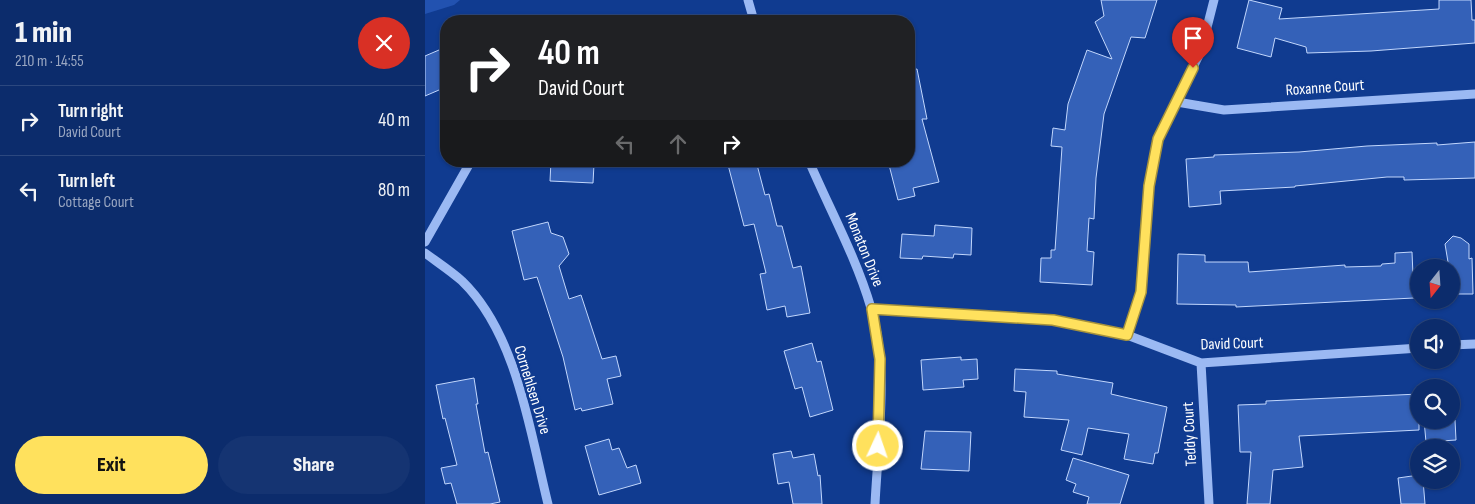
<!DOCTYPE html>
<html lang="en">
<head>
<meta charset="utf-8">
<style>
  body { margin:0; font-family:"Sofia Sans Condensed",sans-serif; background:#153472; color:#f1f3f6; height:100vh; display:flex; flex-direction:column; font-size:19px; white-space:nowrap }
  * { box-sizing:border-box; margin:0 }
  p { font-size:16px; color:#9aa7c2 }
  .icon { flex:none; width:28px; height:28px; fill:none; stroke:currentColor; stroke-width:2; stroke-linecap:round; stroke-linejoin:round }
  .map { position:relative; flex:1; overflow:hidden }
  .panel { display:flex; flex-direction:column; background:#0c2c6c; width:425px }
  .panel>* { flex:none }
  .guide { position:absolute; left:15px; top:15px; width:475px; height:152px; border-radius:20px; box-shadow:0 1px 4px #0004,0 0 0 1px #2c487f; background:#202124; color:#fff; overflow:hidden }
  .needle { width:32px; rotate:197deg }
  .fabs { position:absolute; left:985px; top:259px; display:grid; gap:10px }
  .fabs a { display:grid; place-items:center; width:50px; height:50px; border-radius:50%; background:#0c2c6c; box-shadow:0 1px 4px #0004,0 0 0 1px #2c487f; font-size:25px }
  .pin { position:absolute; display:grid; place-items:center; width:42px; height:42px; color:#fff; margin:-51px -21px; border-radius:50% 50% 50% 0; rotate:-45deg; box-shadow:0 0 5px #0007 }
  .pin .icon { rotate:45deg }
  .me { position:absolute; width:55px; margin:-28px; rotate:3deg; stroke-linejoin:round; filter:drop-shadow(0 0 4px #0008) }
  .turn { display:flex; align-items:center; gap:18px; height:105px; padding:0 15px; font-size:22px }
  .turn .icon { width:65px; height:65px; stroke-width:2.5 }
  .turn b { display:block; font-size:35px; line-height:42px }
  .lanes { display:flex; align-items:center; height:48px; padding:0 15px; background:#0003; justify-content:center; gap:25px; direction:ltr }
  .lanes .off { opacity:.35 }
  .round { display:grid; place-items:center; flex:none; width:52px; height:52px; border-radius:26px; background:#153472 }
  .summary { display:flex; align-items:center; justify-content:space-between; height:85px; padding:0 15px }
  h1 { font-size:30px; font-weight:800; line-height:38px }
  .button { display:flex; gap:10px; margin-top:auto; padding:10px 15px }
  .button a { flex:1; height:58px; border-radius:30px; background:#ffe15d; color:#111; font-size:20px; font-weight:800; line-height:58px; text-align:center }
  .button a+a { background:#153472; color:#f1f3f6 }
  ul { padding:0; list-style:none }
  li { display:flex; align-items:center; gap:15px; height:70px; padding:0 15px; border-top:1px solid #2c487f }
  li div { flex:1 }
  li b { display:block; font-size:19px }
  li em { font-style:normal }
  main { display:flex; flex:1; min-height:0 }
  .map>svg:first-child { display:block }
  .green { fill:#2252b0 }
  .building { fill:#3461b8; stroke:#c2d7fd }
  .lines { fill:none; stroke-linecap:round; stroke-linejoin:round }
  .minor { stroke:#9bb9f3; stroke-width:9 }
  .route-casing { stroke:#a6923c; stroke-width:12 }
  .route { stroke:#ffe15d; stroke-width:9 }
  .labels { text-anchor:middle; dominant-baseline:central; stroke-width:5; stroke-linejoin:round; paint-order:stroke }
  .street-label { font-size:16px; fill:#fff; stroke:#103b90 }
</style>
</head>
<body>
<main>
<section class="panel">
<div class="summary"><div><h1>1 min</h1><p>210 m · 14:55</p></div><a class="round" style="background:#d93025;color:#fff"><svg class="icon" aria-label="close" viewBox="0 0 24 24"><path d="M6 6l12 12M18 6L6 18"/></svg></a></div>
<ul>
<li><svg class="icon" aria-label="right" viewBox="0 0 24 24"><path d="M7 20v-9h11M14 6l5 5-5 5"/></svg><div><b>Turn right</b><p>David Court</p></div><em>40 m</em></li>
<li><svg class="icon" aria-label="left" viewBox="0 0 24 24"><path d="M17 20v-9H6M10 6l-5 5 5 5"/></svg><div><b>Turn left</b><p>Cottage Court</p></div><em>80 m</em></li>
</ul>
<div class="button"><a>Exit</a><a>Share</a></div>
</section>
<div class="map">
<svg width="1050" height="504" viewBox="0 0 1050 504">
  <rect width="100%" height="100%" fill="#103b90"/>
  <path class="green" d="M 0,0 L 35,0 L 29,5 L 0,14 Z"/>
  <path class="building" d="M 676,0 L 732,0 L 720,38 L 706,37 L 679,114 L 671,178 L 669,219 L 664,218 L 662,251 L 669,252 L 667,285 L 615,282 L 616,258 L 626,258 L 626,250 L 630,250 L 637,147 L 626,146 L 628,128 L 640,130 L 643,104 L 662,50 L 687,59 L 670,22 L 679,16 Z
    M 824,0 L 857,8 L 854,19 L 1014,9 L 1014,0 L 1046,0 L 1047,20 L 1050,20 L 1050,43 L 946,51 L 882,53 L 881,47 L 850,38 L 846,57 L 812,48 Z
    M 21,47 L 21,87 L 0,96 L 0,56 Z
    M 492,69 L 502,119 L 497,119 L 514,182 L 488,188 L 490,196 L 473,200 L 463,161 L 484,161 L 484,70 Z
    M 1050,142 L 1050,178 L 979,180 L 979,177 L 962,177 L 870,186 L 870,187 L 795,191 L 796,204 L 764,207 L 761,159 L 789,157 L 789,155 L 874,152 L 942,146 L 1012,143 L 1012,145 Z
    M 126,161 L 162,161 L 162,164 L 169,164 L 168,183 L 125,181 Z
    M 302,161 L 331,161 L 340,195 L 344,194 L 352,226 L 357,226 L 368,268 L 376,266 L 385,313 L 362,317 L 360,306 L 342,310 L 335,274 L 341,273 L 329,224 L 319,226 Z
    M 123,222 L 126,233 L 138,237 L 144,254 L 134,266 L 144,299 L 156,295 L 177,359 L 191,356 L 196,376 L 182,379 L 188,404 L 157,411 L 156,408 L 150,410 L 138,357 L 112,277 L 99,280 L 87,231 Z
    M 510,225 L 547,228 L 546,255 L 529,254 L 528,258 L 498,256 L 497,259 L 475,258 L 477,234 L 509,236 Z
    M 1028,236 L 1036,238 L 1044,244 L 1044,259 L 1047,258 L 1048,294 L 1026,294 L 1026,268 L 1024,268 L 1020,244 Z
    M 987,252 L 989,298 L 811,307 L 811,305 L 752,304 L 753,254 L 780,255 L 780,262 L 823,262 L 824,272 L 920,265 L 920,267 L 956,266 L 957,264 L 970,263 L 970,253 Z
    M 387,343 L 392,362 L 396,361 L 408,410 L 385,417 L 377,387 L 370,389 L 359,351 Z
    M 536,357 L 536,360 L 552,359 L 553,379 L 538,380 L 539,387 L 498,390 L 496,360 Z
    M 590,369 L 632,371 L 632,374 L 688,383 L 686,394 L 742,407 L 733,453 L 730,453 L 728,464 L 699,459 L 704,434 L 663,428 L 657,455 L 636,450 L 644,420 L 599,417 L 601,392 L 589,391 Z
    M 49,378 L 53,404 L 51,404 L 60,453 L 63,452 L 75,502 L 65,504 L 32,504 L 26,483 L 20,484 L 16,468 L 32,465 L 20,418 L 18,419 L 11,385 Z
    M 994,394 L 994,430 L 874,436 L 878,467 L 848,470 L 845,504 L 822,504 L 826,452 L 815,452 L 813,405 L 841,404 L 841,401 Z
    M 999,420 L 1030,420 L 1031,440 L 1001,442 Z
    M 500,431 L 546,432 L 544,471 L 496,469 Z
    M 184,439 L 187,450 L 194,448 L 202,468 L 211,465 L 216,483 L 174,495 L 160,446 Z
    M 366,451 L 368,458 L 389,454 L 393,476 L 395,475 L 397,504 L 368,504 L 364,482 L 353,484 L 348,454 Z
    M 648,458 L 704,475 L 695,504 L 662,504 L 664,497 L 648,492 L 651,484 L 641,480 Z
    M 994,475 L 994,480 L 998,480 L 1000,504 L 976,504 L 973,478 Z"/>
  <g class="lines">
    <path class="minor" d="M 323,0 L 329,21
      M 752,102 L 799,110 L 1050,94
      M 384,161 C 405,210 431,257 446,308 C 464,365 453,444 450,504
      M 0,242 L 46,161
      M 0,253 C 12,262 26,271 37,281 C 92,334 105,432 123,504
      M 447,309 L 628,320 L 702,335 L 776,363 L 994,348
      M 702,335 L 716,292 L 724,186 L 733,139 L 776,51 L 789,0
      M 1026,345 L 1050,344
      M 776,363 L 784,504"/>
  </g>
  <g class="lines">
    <g class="route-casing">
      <path id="route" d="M 453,446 L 455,359 L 447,309 L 628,320 L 702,335 L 716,292 L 724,186 L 733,139 L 768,68"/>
    </g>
    <use href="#route" class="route"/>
  </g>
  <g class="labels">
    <g class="street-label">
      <text transform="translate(900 88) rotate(-4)">Roxanne Court</text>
      <text transform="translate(439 250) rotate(68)">Monaton Drive</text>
      <text transform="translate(807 344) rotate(-2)">David Court</text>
      <text transform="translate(107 390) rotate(73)">Cornehlsen Drive</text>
      <text transform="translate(765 434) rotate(-93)">Teddy Court</text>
    </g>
  </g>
</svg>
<div class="fabs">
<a><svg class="needle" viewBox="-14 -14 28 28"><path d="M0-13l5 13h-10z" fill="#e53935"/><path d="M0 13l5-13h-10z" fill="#9aa7c2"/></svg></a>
<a><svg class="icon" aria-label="sound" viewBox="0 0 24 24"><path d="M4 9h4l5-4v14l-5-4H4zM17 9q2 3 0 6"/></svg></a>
<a><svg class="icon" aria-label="search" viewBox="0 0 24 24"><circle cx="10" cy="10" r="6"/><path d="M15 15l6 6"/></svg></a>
<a><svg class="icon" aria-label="layers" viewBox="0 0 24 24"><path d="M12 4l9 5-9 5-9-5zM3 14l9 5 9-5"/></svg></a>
</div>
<div class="pin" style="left:768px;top:68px;background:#d93025"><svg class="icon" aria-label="arrive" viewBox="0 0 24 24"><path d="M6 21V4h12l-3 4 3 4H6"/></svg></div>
<svg class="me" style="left:453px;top:446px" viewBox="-20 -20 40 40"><circle r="17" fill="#ffe15d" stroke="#fff" stroke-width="3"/><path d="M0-11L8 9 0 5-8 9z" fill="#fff"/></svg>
<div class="guide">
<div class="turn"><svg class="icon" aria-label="right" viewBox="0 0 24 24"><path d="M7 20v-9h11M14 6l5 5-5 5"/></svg><div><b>40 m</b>David Court</div></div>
<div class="lanes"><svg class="icon off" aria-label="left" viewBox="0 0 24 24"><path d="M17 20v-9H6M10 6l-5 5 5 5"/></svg><svg class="icon off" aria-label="ahead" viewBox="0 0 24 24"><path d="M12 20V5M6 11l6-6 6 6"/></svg><svg class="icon" aria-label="right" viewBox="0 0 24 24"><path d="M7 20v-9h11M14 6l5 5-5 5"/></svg></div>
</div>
</div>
</main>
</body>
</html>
